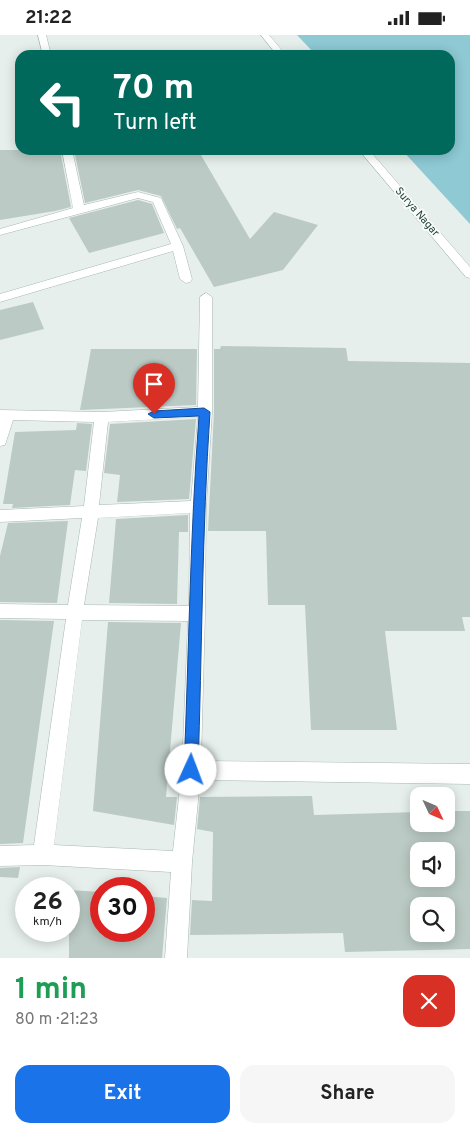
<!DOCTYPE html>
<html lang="en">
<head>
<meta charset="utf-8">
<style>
  body { margin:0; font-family:Overpass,sans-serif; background:#f6f6f6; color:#222; height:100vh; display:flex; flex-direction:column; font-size:19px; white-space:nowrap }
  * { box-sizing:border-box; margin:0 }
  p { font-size:16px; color:#767676 }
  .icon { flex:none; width:28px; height:28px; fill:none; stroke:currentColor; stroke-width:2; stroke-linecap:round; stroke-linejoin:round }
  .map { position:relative; height:923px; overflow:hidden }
  .details { display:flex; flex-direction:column; background:#fff; flex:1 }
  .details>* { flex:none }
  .guide { position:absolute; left:15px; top:15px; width:440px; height:105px; border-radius:15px; box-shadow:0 2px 12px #0003; background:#00695c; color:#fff; overflow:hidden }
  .needle { width:32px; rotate:134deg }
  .tools { position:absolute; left:410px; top:752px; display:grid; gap:10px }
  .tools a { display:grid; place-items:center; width:45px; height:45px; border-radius:10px; background:#fff; box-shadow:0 2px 12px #0003; font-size:25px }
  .speed { position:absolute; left:15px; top:842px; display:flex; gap:10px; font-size:25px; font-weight:700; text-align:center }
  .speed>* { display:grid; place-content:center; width:65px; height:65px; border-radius:50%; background:#fff; box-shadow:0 2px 12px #0003; line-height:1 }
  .speed small { font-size:12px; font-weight:400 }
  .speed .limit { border:8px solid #d22; background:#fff; color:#111 }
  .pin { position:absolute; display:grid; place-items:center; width:42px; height:42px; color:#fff; margin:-51px -21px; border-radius:50% 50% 50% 0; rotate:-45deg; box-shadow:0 0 5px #0007 }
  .pin .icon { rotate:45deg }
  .me { position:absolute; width:55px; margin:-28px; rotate:2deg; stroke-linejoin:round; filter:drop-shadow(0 0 4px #0008) }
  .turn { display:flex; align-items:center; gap:18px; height:105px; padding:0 15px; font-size:22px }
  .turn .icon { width:65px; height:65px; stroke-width:2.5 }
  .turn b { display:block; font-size:35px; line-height:42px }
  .round { display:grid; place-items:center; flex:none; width:52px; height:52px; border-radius:15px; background:#f6f6f6 }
  .headline { display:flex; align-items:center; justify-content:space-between; height:85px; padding:0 15px }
  h1 { font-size:30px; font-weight:700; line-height:38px; color:#1e9e55 }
  .button { display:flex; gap:10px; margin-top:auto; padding:10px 15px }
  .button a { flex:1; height:58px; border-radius:15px; background:#1a73e8; color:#fff; font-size:20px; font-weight:700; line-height:58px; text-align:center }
  .button a+a { background:#f6f6f6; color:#222 }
  .status { display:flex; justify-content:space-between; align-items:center; height:35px; padding:0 25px; background:#fff; direction:ltr }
  .status svg { height:14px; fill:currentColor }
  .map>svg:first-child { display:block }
  .water { fill:#8ec9d4 }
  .building { fill:#bbcac4; fill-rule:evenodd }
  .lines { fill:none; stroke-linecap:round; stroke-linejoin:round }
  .minor-casing { stroke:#a8b8b2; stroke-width:1 }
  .minor { fill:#fff; fill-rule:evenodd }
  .route { fill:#1a73e8; stroke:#114b97 }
  .labels { text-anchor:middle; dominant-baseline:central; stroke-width:4; stroke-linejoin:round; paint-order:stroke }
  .far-street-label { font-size:11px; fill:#24423a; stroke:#f7fbf9 }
</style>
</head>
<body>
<div class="status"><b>21:22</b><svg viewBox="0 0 49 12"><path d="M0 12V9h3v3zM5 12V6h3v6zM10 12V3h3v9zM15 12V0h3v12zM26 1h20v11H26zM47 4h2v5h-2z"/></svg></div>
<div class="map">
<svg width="470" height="923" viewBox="0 0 470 923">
  <rect width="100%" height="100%" fill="#e6efeb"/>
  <path class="water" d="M 297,0 L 470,0 L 470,189 L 402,115 L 450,115 L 450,20 L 316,20 Z"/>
  <path class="building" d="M 0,115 L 60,115 L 71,172 L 55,176 L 0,185 Z
    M 74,115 L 198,115 L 250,204 L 274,177 L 318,190 L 283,235 L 214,252 L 180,193 L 177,194 L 161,161 L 138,155 L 85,168 Z
    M 138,165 L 152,169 L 164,198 L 89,218 L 69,183 Z
    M 33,267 L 44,294 L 0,305 L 0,275 Z
    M 221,311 L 346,313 L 348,326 L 470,328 L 470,582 L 462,582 L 465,596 L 385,596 L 397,695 L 311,695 L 305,570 L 268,570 L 266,496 L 208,496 L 214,377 L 214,314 L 220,314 Z
    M 91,314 L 197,314 L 196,370 L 80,375 Z
    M 196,384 L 189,464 L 117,467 L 120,440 L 104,438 L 110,389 Z
    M 77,388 L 92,389 L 86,436 L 75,435 L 70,470 L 12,473 L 13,469 L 3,469 L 15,397 L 76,395 Z
    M 188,480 L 188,497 L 179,497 L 177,569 L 109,568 L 116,484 Z
    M 68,486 L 57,568 L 0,567 L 0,521 L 8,488 Z
    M 0,585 L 54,586 L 23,808 L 0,809 Z
    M 108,587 L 181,588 L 166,762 L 177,762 L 174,790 L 93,776 Z
    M 312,761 L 314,780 L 419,777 L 419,789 L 446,789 L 446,776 L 470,776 L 470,914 L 345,917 L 343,898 L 190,900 L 192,865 L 212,866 L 213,797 L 197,794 L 200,762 ZM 419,816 L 446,816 L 446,844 L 419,844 ZM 419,871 L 446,871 L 446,899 L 419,899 Z
    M 20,832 L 18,843 L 0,842 L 0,833 Z
    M 69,855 L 101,857 L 101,896 L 144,896 L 144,861 L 167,863 L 162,923 L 69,923 Z"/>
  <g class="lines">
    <g class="minor-casing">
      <path id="minor" d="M 38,0 L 46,0 L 51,20 L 43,20 Z
        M 261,0 L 269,0 L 286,20 L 277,20 Z
        M 62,115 L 72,115 L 84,170 L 138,157 L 161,163 L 183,211 L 192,244 L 190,247 L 186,248 L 180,244 L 173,216 L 0,267 L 0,259 L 171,209 L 153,167 L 138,163 L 0,200 L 0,194 L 73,173 Z
        M 359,115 L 369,115 L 470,232 L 470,243 L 466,242 Z
        M 206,258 L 212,262 L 212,377 L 206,472 L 205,579 L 201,726 L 470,729 L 470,749 L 200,745 L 192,827 L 187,923 L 165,923 L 171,837 L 43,830 L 0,831 L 0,811 L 34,810 L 66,584 L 0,583 L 0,569 L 68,570 L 82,483 L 0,487 L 0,475 L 84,471 L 94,387 L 13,385 L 5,410 L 0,411 L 0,375 L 102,377 L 198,372 L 200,262 ZM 198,382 L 191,466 L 99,470 L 108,387 ZM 190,478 L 189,571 L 84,570 L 98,483 ZM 82,585 L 188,586 L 182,735 L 173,816 L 54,810 Z"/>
    </g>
    <use href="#minor" class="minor"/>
  </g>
  <path class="route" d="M 204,373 L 210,377 C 202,496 202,616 198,735 L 196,740 L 191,742 L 186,740 L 184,735 C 189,617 190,499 199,381 L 154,383 L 148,379 L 154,376 Z"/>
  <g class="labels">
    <g class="far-street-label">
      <text transform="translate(417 177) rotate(49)">Surya Nagar</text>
    </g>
  </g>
</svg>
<div class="tools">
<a><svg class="needle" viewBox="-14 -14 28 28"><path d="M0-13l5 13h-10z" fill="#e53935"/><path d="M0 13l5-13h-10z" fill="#767676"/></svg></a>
<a><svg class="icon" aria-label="sound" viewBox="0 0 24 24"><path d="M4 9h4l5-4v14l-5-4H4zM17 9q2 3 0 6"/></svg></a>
<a><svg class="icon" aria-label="search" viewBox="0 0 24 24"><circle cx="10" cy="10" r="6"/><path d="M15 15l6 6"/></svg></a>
</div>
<div class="speed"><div>26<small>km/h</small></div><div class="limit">30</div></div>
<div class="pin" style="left:154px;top:379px;background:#d93025"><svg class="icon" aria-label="arrive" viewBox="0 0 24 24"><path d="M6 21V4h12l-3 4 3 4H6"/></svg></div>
<svg class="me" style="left:191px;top:735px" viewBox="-20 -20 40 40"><circle r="19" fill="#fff"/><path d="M0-13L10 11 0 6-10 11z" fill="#1a73e8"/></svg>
<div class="guide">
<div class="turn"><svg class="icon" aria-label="left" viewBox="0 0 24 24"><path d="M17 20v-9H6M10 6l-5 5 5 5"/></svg><div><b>70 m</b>Turn left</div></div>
</div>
</div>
<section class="details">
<div class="headline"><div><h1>1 min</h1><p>80 m · 21:23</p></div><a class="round" style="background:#d93025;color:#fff"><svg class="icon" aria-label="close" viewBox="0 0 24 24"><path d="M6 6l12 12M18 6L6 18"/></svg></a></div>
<div class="button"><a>Exit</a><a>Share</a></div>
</section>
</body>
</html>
